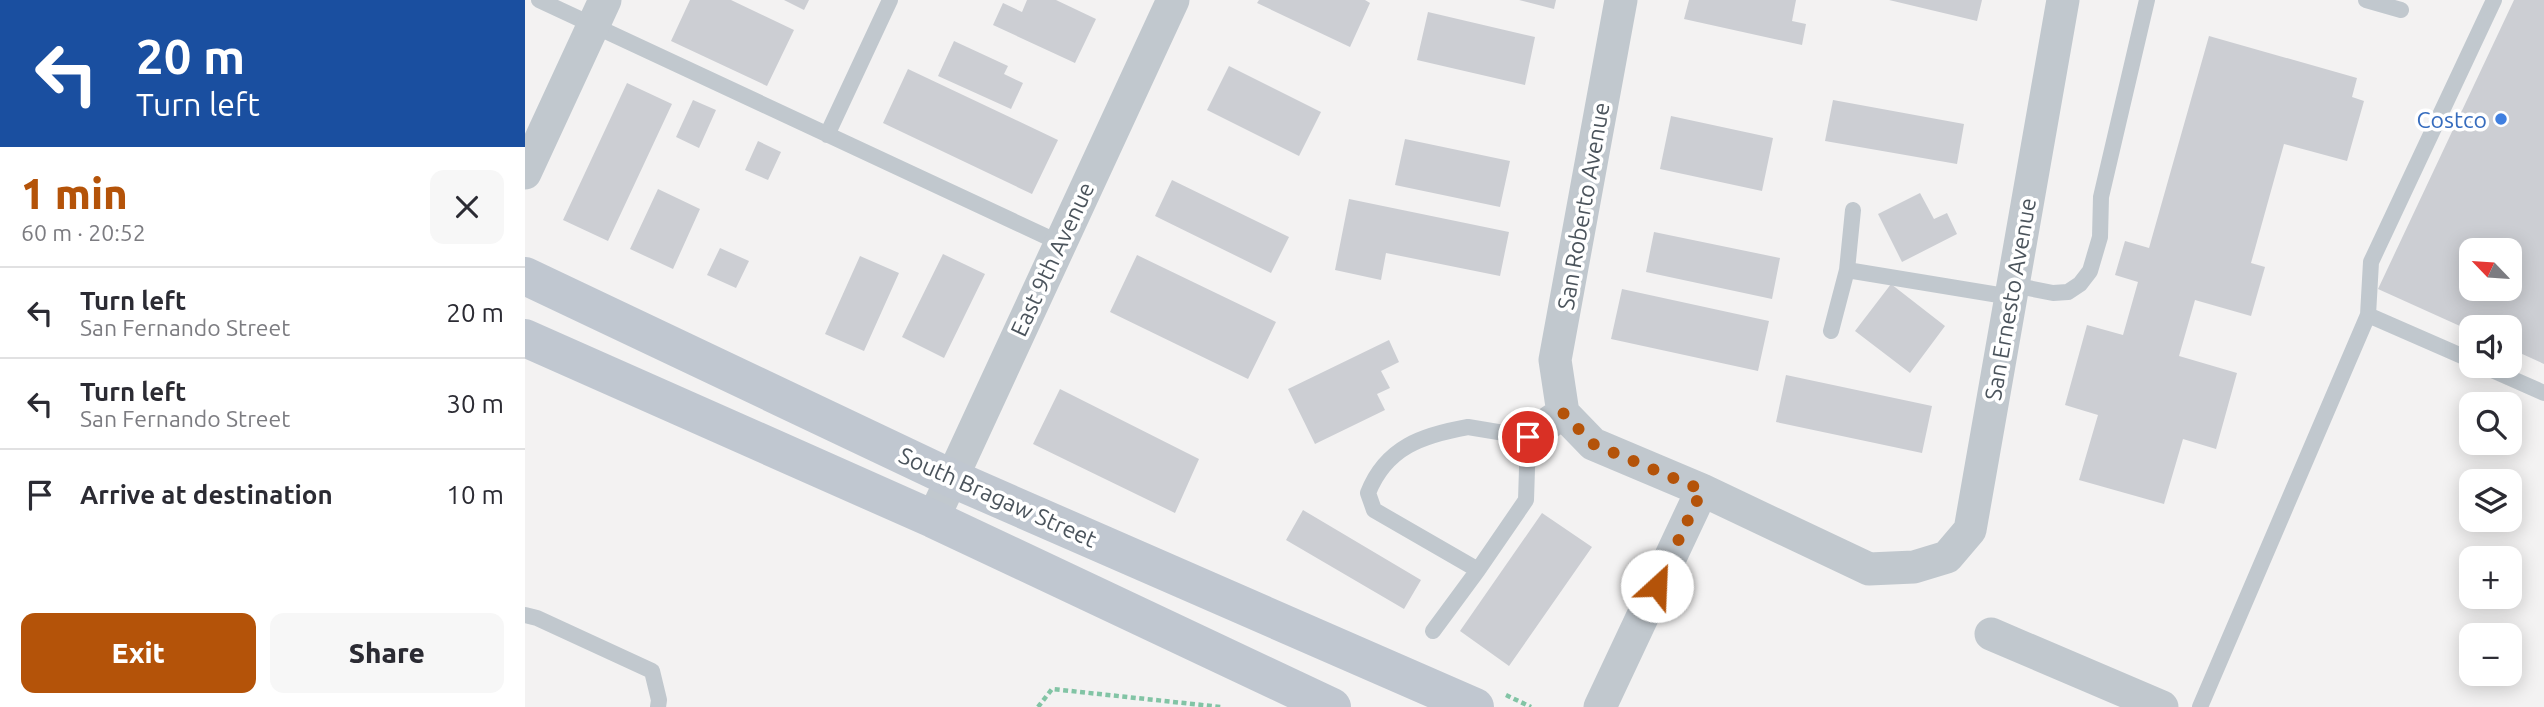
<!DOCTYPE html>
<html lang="en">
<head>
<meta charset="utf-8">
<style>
  body { margin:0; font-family:Ubuntu,sans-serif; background:#f7f7f7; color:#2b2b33; height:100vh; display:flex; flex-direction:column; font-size:26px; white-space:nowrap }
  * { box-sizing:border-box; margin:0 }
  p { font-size:23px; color:#7c7c81 }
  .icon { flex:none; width:38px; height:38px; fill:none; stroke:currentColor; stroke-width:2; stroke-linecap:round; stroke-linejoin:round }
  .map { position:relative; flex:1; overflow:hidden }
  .details { display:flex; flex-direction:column; background:#fff; width:525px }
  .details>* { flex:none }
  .banner { background:#1a4fa0; color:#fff; overflow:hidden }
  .needle { width:46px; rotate:295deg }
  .buttons { position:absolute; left:1934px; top:238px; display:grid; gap:14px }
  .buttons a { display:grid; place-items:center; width:63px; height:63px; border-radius:14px; background:#fff; box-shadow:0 4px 18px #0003; font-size:35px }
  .pin { position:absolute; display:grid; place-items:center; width:60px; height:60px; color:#fff; margin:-30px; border:4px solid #fff; border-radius:50%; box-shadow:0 2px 7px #0007 }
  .me { position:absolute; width:77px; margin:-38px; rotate:25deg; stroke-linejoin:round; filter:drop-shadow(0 0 5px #0008) }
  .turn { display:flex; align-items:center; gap:24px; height:147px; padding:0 21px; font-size:32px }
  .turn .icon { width:91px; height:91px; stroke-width:2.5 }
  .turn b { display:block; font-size:49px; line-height:60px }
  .round { display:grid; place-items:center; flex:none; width:74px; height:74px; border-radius:14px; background:#f7f7f7 }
  .headline { display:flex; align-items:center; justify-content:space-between; height:119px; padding:0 21px }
  h1 { font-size:42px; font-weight:800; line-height:52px; color:#b45309 }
  .primary-button { display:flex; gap:14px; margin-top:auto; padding:14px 21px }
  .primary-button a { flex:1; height:80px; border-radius:14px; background:#b45309; color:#fff; font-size:28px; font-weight:800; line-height:80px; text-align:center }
  .primary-button a+a { background:#f7f7f7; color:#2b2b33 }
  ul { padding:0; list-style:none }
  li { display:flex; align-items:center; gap:21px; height:91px; padding:0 21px; border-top:2px solid #e1e1e2 }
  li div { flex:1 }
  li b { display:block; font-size:26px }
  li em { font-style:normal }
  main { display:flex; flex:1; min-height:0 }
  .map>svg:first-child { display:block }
  .building { fill:#ccced3; fill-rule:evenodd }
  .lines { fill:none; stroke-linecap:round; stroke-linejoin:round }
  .path { stroke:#82c4a5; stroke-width:4.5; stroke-dasharray:5 3.5; stroke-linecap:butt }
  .service { stroke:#c1c8ce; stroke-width:16 }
  .minor { stroke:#c1c8ce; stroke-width:33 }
  .secondary { stroke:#c0c7d0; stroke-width:38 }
  .route { stroke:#b45309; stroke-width:12; stroke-dasharray:0 21.6 }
  .shop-dot { fill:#3f7fe0; stroke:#fff; stroke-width:2.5 }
  .labels { text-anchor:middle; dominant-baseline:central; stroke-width:7; stroke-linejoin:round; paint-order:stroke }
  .shop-label { font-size:23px; fill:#366cbe; stroke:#fff; text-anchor:end }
  .street-label { font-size:23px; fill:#4b545c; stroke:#fff }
</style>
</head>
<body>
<main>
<section class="details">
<div class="banner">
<div class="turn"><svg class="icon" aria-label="left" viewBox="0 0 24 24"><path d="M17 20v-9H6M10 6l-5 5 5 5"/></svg><div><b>20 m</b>Turn left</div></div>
</div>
<div class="headline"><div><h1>1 min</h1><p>60 m · 20:52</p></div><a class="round"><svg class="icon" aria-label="close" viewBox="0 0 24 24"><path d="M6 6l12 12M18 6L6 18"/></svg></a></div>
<ul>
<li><svg class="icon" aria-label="left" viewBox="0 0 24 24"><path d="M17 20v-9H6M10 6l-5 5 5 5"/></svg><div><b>Turn left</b><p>San Fernando Street</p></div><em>20 m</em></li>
<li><svg class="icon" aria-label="left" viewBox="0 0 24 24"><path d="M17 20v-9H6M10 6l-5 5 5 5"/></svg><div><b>Turn left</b><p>San Fernando Street</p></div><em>30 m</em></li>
<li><svg class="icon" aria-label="arrive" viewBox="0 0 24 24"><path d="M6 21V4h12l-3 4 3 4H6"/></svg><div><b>Arrive at destination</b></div><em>10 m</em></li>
</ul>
<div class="primary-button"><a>Exit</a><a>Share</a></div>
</section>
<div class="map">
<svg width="2019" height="707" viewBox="0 0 2019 707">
  <rect width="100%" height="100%" fill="#f3f2f2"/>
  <path class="building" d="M 165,0 L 206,0 L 269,30 L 242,86 L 146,41 Z
    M 259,0 L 284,0 L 279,10 Z
    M 502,0 L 531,0 L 571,19 L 550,63 L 468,25 L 478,3 L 497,12 Z
    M 734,0 L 840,0 L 845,3 L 825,47 L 732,3 Z
    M 994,0 L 1031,0 L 1029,9 Z
    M 1164,0 L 1271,0 L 1267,21 L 1281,24 L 1277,45 L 1159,19 Z
    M 1364,0 L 1457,0 L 1452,21 Z
    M 1989,0 L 2019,0 L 2019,364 L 1984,348 L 1984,327 L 1946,327 L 1946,331 L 1853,289 ZM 1946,250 L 1984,250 L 1984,289 L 1946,289 Z
    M 903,12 L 1010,37 L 1000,85 L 892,60 Z
    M 1684,36 L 1832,78 L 1827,97 L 1839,101 L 1822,161 L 1759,144 L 1726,263 L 1740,267 L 1726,316 L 1670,300 L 1654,356 L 1712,373 L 1691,449 L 1658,439 L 1639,504 L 1554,480 L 1573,415 L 1540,405 L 1562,325 L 1598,335 L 1613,282 L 1590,275 L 1600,241 L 1624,248 Z
    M 429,41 L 483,66 L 479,74 L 498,83 L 486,109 L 413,76 Z
    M 704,66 L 796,112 L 774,156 L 682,110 Z
    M 383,69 L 533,140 L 507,194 L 358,123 Z
    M 102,83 L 147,104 L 83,241 L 38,220 Z
    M 168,100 L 191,110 L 174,148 L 151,137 Z
    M 1308,100 L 1439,124 L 1432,164 L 1300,141 Z
    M 1146,116 L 1248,138 L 1237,191 L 1135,169 Z
    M 880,139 L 985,161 L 975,207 L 870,185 Z
    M 233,141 L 256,152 L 243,180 L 220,170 Z
    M 647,180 L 764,237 L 746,273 L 630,216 Z
    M 133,189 L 175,209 L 148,269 L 105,249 Z
    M 1395,193 L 1409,219 L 1422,213 L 1432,234 L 1377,262 L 1353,214 Z
    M 824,199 L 984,232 L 975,276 L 861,253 L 856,280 L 810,270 Z
    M 1129,232 L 1255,258 L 1247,299 L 1121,272 Z
    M 195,248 L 224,261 L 211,288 L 182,275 Z
    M 418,254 L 460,274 L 419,358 L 377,337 Z
    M 612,255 L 751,322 L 723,379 L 585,312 Z
    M 335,256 L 374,273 L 339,351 L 300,334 Z
    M 1366,284 L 1420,326 L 1385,373 L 1330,331 Z
    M 1097,289 L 1244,321 L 1233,371 L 1086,339 Z
    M 864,340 L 874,362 L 856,371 L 865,388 L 852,394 L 860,410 L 790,444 L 763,389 Z
    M 1261,375 L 1407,406 L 1397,453 L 1251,422 Z
    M 535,389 L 674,459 L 650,513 L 508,444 Z
    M 778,510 L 896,580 L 879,609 L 761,540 Z
    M 1017,513 L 1067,547 L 984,666 L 935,631 Z"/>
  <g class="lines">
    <path class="path" d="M 981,695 L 1006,707
      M 513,707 L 527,689 L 696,707"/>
    <path class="service" d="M 14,0 L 535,243
      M 1841,0 L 1876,10
      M 302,135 L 365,0
      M 1328,210 L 1322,270 L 1486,297
      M 1488,285 L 1528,293 L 1543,292 L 1555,284 L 1565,271 L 1575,237 L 1576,197 L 1622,0
      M 1843,315 L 1946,360
      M 1306,331 L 1322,270
      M 1958,366 L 2019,393
      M 943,427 L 1003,437 L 1001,500 L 953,570 L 849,510 L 843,493 C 861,447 898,435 943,427 Z
      M 0,615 L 12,618 L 127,671 L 134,700 L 133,707
      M 908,631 L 953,570
      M 1675,707 L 1843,315 L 1846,262 L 1969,0"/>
    <path class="minor" d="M 0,173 L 80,0
      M 1038,413 L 1030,360 L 1096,0
      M 1003,437 L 1038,413 L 1068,444 L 1177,490 L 1344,569 L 1389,567 L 1422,557 L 1445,530 L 1538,0
      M 408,519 L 648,0
      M 1466,634 L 1637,707
      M 1075,707 L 1177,490"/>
    <path class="secondary" d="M 0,276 L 426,478 L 950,707
      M 0,338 L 408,519 L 807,707"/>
  </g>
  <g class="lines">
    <path class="route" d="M 1003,437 L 1038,413 L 1068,444 L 1177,490 L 1132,586"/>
  </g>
  <circle class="shop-dot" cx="1976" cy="119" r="7"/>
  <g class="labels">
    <g class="shop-label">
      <text x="1962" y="119">Costco</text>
    </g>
    <g class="street-label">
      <text transform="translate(1058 206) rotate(-80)">San Roberto Avenue</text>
      <text transform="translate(527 259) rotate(-65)">East 9th Avenue</text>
      <text transform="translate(1485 299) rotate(-80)">San Ernesto Avenue</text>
      <text transform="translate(473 497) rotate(24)">South Bragaw Street</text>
    </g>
  </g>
</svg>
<div class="buttons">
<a><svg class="needle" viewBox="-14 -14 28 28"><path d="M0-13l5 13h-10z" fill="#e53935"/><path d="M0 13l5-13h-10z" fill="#7c7c81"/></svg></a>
<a><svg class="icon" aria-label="sound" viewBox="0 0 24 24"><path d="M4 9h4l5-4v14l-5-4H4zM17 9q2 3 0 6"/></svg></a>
<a><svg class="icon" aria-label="search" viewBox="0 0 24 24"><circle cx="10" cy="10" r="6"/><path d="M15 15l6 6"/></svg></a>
<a><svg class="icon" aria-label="layers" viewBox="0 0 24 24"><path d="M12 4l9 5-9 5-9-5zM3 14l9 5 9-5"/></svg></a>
<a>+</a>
<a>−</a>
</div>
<div class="pin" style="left:1003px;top:437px;background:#d93025"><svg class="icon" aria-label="arrive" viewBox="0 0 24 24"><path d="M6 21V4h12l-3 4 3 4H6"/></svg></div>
<svg class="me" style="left:1132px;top:586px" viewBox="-20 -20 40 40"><circle r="19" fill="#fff"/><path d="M0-13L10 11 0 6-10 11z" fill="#b45309"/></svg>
</div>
</main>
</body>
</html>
